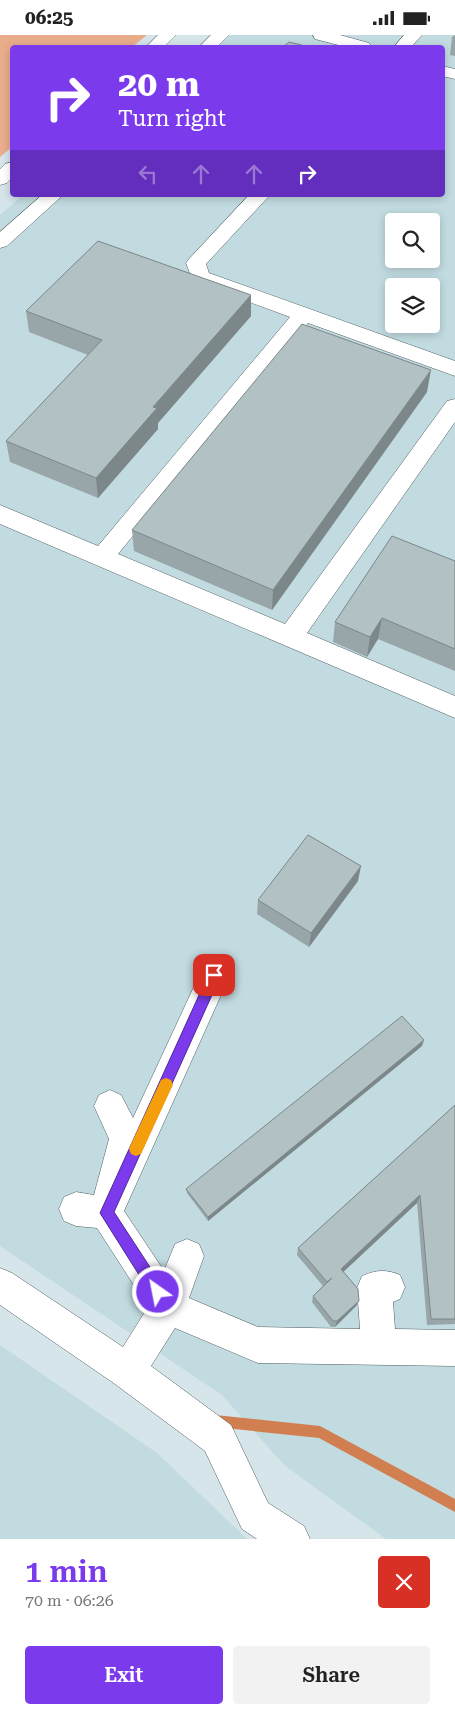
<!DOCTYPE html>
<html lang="en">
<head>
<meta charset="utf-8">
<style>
  body { margin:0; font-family:"Roboto Serif",serif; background:#f2f2f2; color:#222; height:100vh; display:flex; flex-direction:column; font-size:19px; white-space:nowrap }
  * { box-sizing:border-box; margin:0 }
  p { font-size:16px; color:#767676 }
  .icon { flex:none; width:28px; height:28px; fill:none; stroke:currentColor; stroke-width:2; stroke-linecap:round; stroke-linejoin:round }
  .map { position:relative; height:1504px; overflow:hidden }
  .drawer { display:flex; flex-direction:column; background:#fff; flex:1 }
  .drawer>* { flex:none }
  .hud { position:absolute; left:10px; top:10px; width:435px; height:152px; border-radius:5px; box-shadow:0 2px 8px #0003; background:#7c3aed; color:#fff; overflow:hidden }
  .controls { position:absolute; left:385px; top:178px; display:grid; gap:10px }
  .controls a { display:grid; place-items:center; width:55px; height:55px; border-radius:5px; background:#fff; box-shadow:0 2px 8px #0003; font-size:25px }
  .pin { position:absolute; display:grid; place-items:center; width:42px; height:42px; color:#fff; margin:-21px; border-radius:10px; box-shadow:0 2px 8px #0006 }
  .me { position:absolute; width:55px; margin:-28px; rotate:327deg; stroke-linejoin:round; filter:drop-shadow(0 0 4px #0008) }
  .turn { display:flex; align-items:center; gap:18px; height:105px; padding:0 25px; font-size:22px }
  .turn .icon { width:65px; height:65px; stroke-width:2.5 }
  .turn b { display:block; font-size:35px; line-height:42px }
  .lanes { display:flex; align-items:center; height:48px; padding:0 25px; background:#0003; justify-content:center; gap:25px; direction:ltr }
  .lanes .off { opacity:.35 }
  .round { display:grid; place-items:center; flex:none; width:52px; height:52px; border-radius:5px; background:#f2f2f2 }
  .overview { display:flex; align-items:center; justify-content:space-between; height:85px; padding:0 25px }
  h1 { font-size:30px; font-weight:600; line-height:38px; color:#7c3aed }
  .button { display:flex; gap:10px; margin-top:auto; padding:10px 25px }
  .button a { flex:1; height:58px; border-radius:5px; background:#7c3aed; color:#fff; font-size:20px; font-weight:600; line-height:58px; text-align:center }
  .button a+a { background:#f2f2f2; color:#222 }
  .status { display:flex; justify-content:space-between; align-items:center; height:35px; padding:0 25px; background:#fff; direction:ltr }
  .status svg { height:14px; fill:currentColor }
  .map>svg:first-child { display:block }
  .built { fill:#c1dbe0; fill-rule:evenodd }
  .green { fill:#e9ad8c }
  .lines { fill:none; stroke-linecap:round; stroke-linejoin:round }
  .stream { fill:#d17f50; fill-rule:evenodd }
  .minor-casing { stroke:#505e61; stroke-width:1 }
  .major-casing { stroke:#505e61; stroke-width:1 }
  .minor { fill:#fff; fill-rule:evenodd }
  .major { fill:#fff; fill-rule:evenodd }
  .wall { fill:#98a6a9 }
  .shaded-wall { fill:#7c8789 }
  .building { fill:#b1c1c4; stroke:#7c8789 }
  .route { fill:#7c3aed; stroke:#51269a }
  .slow { fill:#f59e0b }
</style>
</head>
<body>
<div class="status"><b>06:25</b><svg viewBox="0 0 49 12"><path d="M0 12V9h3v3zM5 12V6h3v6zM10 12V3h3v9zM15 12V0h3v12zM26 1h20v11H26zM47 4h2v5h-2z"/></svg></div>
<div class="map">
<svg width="455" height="1504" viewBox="0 0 455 1504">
  <rect width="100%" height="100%" fill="#d5e5e9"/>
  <path class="built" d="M 212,0 L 455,0 L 455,1504 L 386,1504 L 284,1430 L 222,1360 L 0,1211 L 0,180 L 23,160 L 442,160 L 442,12 L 198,12 ZM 394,186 L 431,186 L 431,224 L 394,224 ZM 394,251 L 431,251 L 431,289 L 394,289 Z
    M 0,1310 L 157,1418 L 247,1504 L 0,1504 Z"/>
  <path class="green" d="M 0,0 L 147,0 L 132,12 L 12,12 L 12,112 L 0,122 Z"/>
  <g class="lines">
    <path class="stream" d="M 215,1380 L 320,1391 L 455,1464 L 455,1477 L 319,1403 L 215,1392 L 211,1390 L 209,1386 L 211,1382 Z"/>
    <g class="minor-casing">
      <path id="minor" d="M 211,0 L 229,0 L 217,12 L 199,12 Z
        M 313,0 L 340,0 L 369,8 L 372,12 L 346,12 L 315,4 Z
        M 404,0 L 422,0 L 411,12 L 394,12 Z
        M 442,31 L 455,34 L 455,44 L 442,41 Z
        M 42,160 L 63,160 L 7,211 L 0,213 L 0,197 Z
        M 249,160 L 270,160 L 206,229 L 209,238 L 455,326 L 455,341 L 308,288 L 118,519 L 285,589 L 447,366 L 455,364 L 455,387 L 307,598 L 455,661 L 455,683 L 0,489 L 0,470 L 98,511 L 290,282 L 193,246 L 186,228 L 189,224 Z
        M 215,926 L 226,930 L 230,940 L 124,1176 L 164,1236 L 175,1209 L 187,1204 L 199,1209 L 204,1221 L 189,1263 L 258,1292 L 360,1294 L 357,1253 L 362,1241 C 376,1235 386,1234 400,1240 L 405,1252 L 400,1264 L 393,1267 L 395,1294 L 455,1295 L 455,1331 L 258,1328 L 175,1293 L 151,1331 L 231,1390 L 268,1468 L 304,1491 L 310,1504 L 257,1504 L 242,1494 L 205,1416 L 115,1349 L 0,1270 L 0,1233 L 12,1238 L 123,1312 L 148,1272 L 97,1193 L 76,1191 L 64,1186 L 59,1174 L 64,1162 L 76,1157 L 94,1160 L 109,1104 L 94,1071 L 99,1060 L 110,1055 L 121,1060 L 133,1083 L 204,930 Z"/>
    </g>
    <g class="major-casing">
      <path id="major" d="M 158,0 L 176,0 L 164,12 L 146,12 Z
        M 12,127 L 12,143 L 7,148 L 0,150 L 0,134 L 5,129 Z"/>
    </g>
    <use href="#minor" class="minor"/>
    <use href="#major" class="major"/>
  </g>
  <path class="wall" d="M 455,0 L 455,21 L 450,20 L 452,2 Z
    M 251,260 L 251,281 L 158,388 L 158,394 L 98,463 L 10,427 L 6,406 L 88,320 L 29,297 L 26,276 Z
    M 427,357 L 272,575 L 134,516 L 132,495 Z
    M 455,526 L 455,636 L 378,604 L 367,622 L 333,607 L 335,587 Z
    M 358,846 L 309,912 L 257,879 L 258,865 Z
    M 422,1011 L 208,1186 L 187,1158 L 186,1154 Z
    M 455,1070 L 455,1289 L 427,1290 L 417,1168 L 343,1237 L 359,1266 L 356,1271 L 335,1292 L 331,1292 L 312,1267 L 313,1261 L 323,1251 L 297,1220 L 298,1213 Z"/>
  <path class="shaded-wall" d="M 251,260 L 251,281 L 158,388 L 158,394 L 98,463 L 96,443 L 153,372 Z
    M 431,335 L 427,357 L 272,575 L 273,555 Z
    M 382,583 L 378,604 L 367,622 L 370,602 Z
    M 361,831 L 358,846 L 309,912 L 311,898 Z
    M 424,1005 L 422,1011 L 208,1186 L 208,1182 Z
    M 420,1160 L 417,1168 L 339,1241 L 341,1234 Z
    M 359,1266 L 356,1271 L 335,1292 L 337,1286 Z"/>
  <path class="building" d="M 289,7 L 309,12 L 283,12 Z
    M 98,206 L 251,260 L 153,372 L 157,373 L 96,443 L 6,406 L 102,305 L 26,276 Z
    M 302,289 L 431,335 L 273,555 L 132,495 Z
    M 392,501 L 455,526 L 455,614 L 382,583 L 370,602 L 335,587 Z
    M 308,800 L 361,831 L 311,898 L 258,865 Z
    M 402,981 L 424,1005 L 208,1182 L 186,1154 Z
    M 455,1070 L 455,1284 L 431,1284 L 420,1160 L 341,1234 L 358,1254 L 359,1266 L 337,1286 L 333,1286 L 313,1261 L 332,1243 L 327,1247 L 298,1213 Z"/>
  <path class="route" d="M 214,934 L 219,936 L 221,940 L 114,1177 L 163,1252 L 165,1257 L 163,1262 L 158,1264 L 153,1262 L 100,1178 L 210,936 Z"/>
  <path class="slow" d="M 166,1043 L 171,1045 L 173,1050 L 171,1054 L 141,1119 L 136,1121 L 131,1119 L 129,1114 L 131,1109 L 161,1045 Z"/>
</svg>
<div class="controls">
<a><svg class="icon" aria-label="search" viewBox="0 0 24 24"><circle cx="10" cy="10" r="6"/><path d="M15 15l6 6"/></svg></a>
<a><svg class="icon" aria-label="layers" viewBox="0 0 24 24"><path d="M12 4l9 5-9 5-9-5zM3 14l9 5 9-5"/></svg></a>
</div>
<div class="pin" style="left:214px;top:940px;background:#d93025"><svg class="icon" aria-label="arrive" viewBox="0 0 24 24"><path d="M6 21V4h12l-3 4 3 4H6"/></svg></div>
<svg class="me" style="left:158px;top:1257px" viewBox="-20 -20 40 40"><circle r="17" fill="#7c3aed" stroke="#fff" stroke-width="3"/><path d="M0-11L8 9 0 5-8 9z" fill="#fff"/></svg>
<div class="hud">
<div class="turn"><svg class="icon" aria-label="right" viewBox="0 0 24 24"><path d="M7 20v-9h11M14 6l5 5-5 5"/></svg><div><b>20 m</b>Turn right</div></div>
<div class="lanes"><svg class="icon off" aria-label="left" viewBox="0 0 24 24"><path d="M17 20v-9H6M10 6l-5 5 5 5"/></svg><svg class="icon off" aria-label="ahead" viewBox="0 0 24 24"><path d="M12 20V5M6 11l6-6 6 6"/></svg><svg class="icon off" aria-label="ahead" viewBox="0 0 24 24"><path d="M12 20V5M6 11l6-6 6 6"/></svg><svg class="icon" aria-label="right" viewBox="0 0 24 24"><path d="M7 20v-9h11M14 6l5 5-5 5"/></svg></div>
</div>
</div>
<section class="drawer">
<div class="overview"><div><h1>1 min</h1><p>70 m · 06:26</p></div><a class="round" style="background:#d93025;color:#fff"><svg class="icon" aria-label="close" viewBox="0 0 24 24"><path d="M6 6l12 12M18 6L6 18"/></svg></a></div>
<div class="button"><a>Exit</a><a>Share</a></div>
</section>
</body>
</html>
